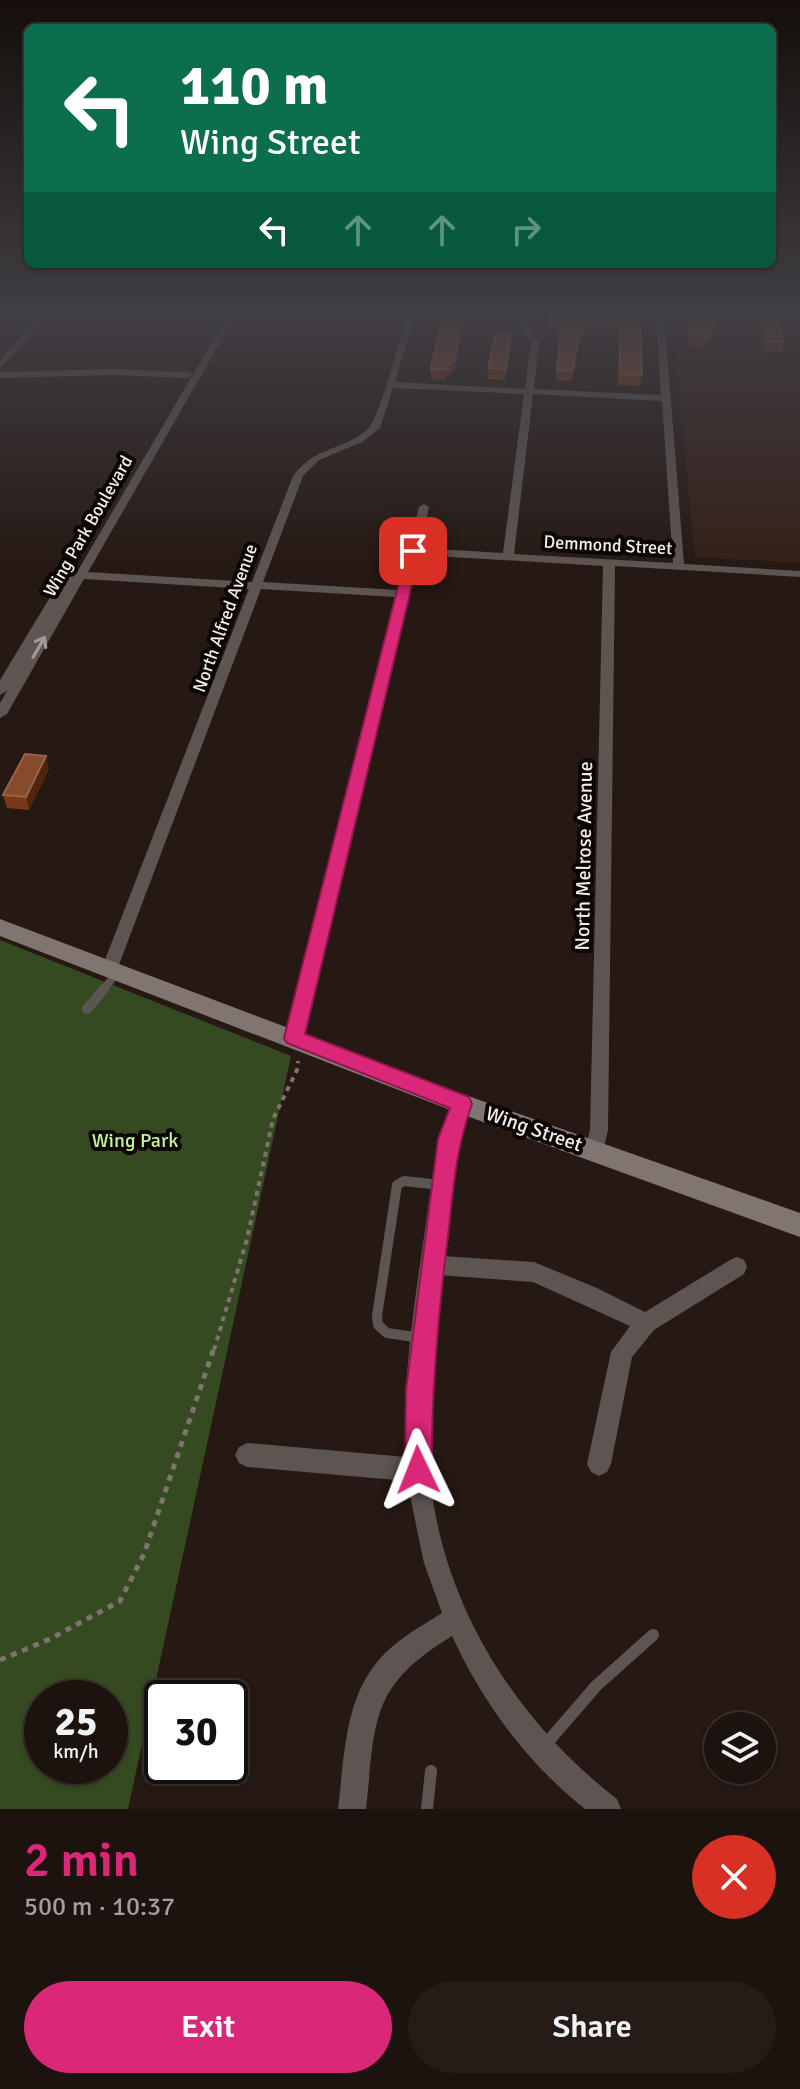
<!DOCTYPE html>
<html lang="en">
<head>
<meta charset="utf-8">
<style>
  body { margin:0; font-family:Signika,sans-serif; background:#251c17; color:#f1f3f6; height:100vh; display:flex; flex-direction:column; font-size:30px; white-space:nowrap }
  * { box-sizing:border-box; margin:0 }
  p { font-size:26px; color:#a09e9e }
  .icon { flex:none; width:44px; height:44px; fill:none; stroke:currentColor; stroke-width:2; stroke-linecap:round; stroke-linejoin:round }
  .map { position:relative; height:1809px; overflow:hidden }
  .side { display:flex; flex-direction:column; background:#1c130e; flex:1 }
  .side>* { flex:none }
  .banner { position:absolute; left:24px; top:24px; width:752px; height:244px; border-radius:12px; box-shadow:0 2px 6px #0004,0 0 0 2px #3a322e; background:#0b6e4f; color:#fff; overflow:hidden }
  .buttons { position:absolute; left:704px; top:1712px; display:grid; gap:16px }
  .buttons a { display:grid; place-items:center; width:72px; height:72px; border-radius:50%; background:#1c130e; box-shadow:0 2px 6px #0004,0 0 0 2px #3a322e; font-size:40px }
  .speed { position:absolute; left:24px; top:1680px; display:flex; gap:16px; font-size:40px; font-weight:700; text-align:center }
  .speed>* { display:grid; place-content:center; width:104px; height:104px; border-radius:50%; background:#1c130e; box-shadow:0 2px 6px #0004,0 0 0 2px #3a322e; line-height:1 }
  .speed small { font-size:20px; font-weight:400 }
  .speed .limit { border:4px solid #111; border-radius:12px; background:#fff; color:#111 }
  .pin { position:absolute; display:grid; place-items:center; width:68px; height:68px; color:#fff; margin:-34px; border-radius:16px; box-shadow:0 4px 12px #0006 }
  .me { position:absolute; width:88px; margin:-44px; rotate:358deg; stroke-linejoin:round; filter:drop-shadow(0 0 6px #0008) }
  .turn { display:flex; align-items:center; gap:28px; height:168px; padding:0 24px; font-size:36px }
  .turn .icon { width:104px; height:104px; stroke-width:2.5 }
  .turn b { display:block; font-size:56px; line-height:68px }
  .lanes { display:flex; align-items:center; height:76px; padding:0 24px; background:#0003; justify-content:center; gap:40px; direction:ltr }
  .lanes .off { opacity:.35 }
  .round { display:grid; place-items:center; flex:none; width:84px; height:84px; border-radius:42px; background:#251c17 }
  .summary { display:flex; align-items:center; justify-content:space-between; height:136px; padding:0 24px }
  h1 { font-size:48px; font-weight:600; line-height:60px; color:#db2777 }
  .action { display:flex; gap:16px; margin-top:auto; padding:16px 24px }
  .action a { flex:1; height:92px; border-radius:48px; background:#db2777; color:#fff; font-size:32px; font-weight:600; line-height:92px; text-align:center }
  .action a+a { background:#251c17; color:#f1f3f6 }
  .map>svg:first-child { display:block }
  .built { fill:#342018 }
  .green { fill:#354a20; fill-rule:evenodd }
  .lines { fill:none; stroke-linecap:round; stroke-linejoin:round }
  .path-far1 { stroke:#7f736e; stroke-width:4; stroke-dasharray:5 5; stroke-linecap:butt }
  .path { stroke:#7f736e; stroke-width:5; stroke-dasharray:6 6; stroke-linecap:butt }
  .lane-far2 { stroke:#5d5552; stroke-width:8 }
  .lane-far1 { stroke:#5d5552; stroke-width:10 }
  .lane { stroke:#5d5552; stroke-width:12 }
  .street { fill:#5d5552; fill-rule:evenodd }
  .secondary { fill:#817571; fill-rule:evenodd }
  .wall { fill:#793717 }
  .shaded-wall { fill:#52230c }
  .building { fill:#864a2d; stroke:#98644b; stroke-width:2 }
  .oneway { stroke:#a29996 }
  .route { fill:#db2777; stroke:#8e194d; stroke-width:2 }
  .labels { text-anchor:middle; dominant-baseline:central; stroke-width:8; stroke-linejoin:round; paint-order:stroke }
  .far-street-label { font-size:18px; fill:#f7ede9; stroke:#0b0604 }
  .street-label { font-size:20px; fill:#f7ede9; stroke:#0b0604 }
  .park-label { font-size:20px; fill:#c2f591; stroke:#0b0604 }
</style>
</head>
<body>
<div class="map">
<svg width="800" height="1809" viewBox="0 0 800 1809">
  <rect width="100%" height="100%" fill="#261913"/>
  <path class="built" d="M 674,343 L 800,359 L 800,563 L 695,557 Z"/>
  <path class="green" d="M 0,940 L 291,1056 L 128,1809 L 0,1809 ZM 42,1698 L 110,1698 L 110,1766 L 42,1766 Z"/>
  <g class="lines">
    <path class="path-far1" d="M 214,1350 L 247,1239 L 273,1119 L 297,1070 L 298,1061"/>
    <path class="path" d="M 0,1660 L 50,1639 L 120,1601 L 144,1554 L 214,1348"/>
    <path class="lane-far2" d="M 102,991 L 117,973"/>
    <path class="lane-far1" d="M 87,1009 L 104,989
      M 421,1338 L 387,1333 L 378,1325 L 377,1316 L 397,1185 L 404,1181 L 441,1185"/>
    <path class="lane" d="M 546,1744 L 596,1686 L 653,1635
      M 427,1809 L 431,1771"/>
    <path class="street" d="M 41,315 L 49,315 L 0,368 L 0,360 Z
      M 228,315 L 236,315 L 88,572 L 252,582 L 293,476 C 314,447 340,451 366,431 C 380,421 400,337 407,315 L 415,315 L 395,382 L 525,389 L 531,342 L 518,324 L 520,315 L 528,315 L 526,324 L 539,342 L 534,389 L 661,395 L 656,315 L 664,315 L 684,564 L 800,571 L 800,577 L 615,566 L 608,1130 L 602,1156 L 595,1158 L 588,1156 L 585,1150 L 590,1130 L 603,566 L 418,555 L 303,1038 L 300,1043 L 294,1045 L 288,1043 L 285,1038 L 396,597 L 261,589 L 117,970 L 115,974 L 103,974 L 101,970 L 249,589 L 84,579 L 7,714 L 0,718 L 0,703 L 73,578 L 7,691 L 0,695 L 0,680 L 67,569 L 75,569 L 77,572 ZM 393,388 L 524,394 L 503,553 L 420,548 L 429,507 L 424,504 L 419,507 L 398,590 L 263,582 L 303,476 L 319,460 L 362,442 L 380,428 ZM 533,394 L 662,401 L 673,563 L 514,554 Z
      M 794,315 L 800,315 L 800,323 L 797,323 Z
      M 113,369 L 188,372 L 193,375 L 188,378 L 113,375 L 0,378 L 0,372 Z
      M 462,1096 L 469,1099 L 471,1104 L 458,1139 L 442,1256 L 534,1262 L 597,1288 L 645,1312 L 730,1260 L 737,1257 L 744,1260 L 747,1267 L 744,1274 L 654,1330 L 632,1357 L 611,1464 L 607,1472 L 599,1476 L 591,1472 L 587,1464 L 611,1352 L 630,1326 L 533,1282 L 439,1275 C 431,1341 424,1409 430,1476 C 442,1605 516,1721 617,1799 L 621,1809 L 585,1809 C 527,1763 483,1703 452,1636 C 369,1687 376,1719 366,1809 L 338,1809 C 344,1762 344,1705 374,1666 C 391,1643 418,1628 442,1613 L 424,1563 L 407,1481 L 247,1467 L 239,1463 L 235,1455 L 239,1447 L 247,1443 L 406,1457 C 402,1381 414,1305 425,1230 C 432,1185 435,1140 455,1099 Z"/>
    <path class="secondary" d="M 0,919 L 471,1097 L 800,1213 L 800,1237 L 453,1111 L 0,936 Z"/>
  </g>
  <path class="wall" d="M 443,315 L 506,315 L 505,323 L 462,321 L 455,370 L 451,370 L 450,375 L 446,375 L 445,380 L 431,379 L 431,369 Z
    M 549,315 L 640,315 L 642,375 L 640,386 L 618,385 L 619,329 L 583,324 L 581,344 L 578,344 L 572,381 L 556,381 L 561,329 L 547,327 Z
    M 688,315 L 719,315 L 707,347 L 689,345 Z
    M 755,315 L 776,315 L 784,342 L 782,352 L 766,351 Z
    M 510,344 L 505,380 L 488,379 L 488,368 Z
    M 49,769 L 29,810 L 7,808 L 3,795 Z"/>
  <path class="shaded-wall" d="M 462,315 L 462,321 L 455,370 L 455,360 Z
    M 717,315 L 719,315 L 707,347 L 708,337 Z
    M 46,756 L 49,769 L 29,810 L 26,797 Z"/>
  <path class="building" d="M 443,315 L 462,315 L 455,360 L 451,360 L 450,365 L 446,365 L 446,369 L 431,369 Z
    M 549,315 L 583,315 L 582,334 L 579,334 L 573,371 L 557,370 L 562,319 L 548,317 Z
    M 585,315 L 640,315 L 642,375 L 620,374 L 620,319 Z
    M 690,315 L 717,315 L 708,337 L 690,335 Z
    M 760,315 L 776,315 L 784,342 L 768,341 Z
    M 496,332 L 511,333 L 506,369 L 488,368 Z
    M 25,754 L 46,756 L 26,797 L 3,795 Z"/>
  <defs><path id="oneway-shaft" d="M-6 0H5M1.5-3L5.5 0L1.5 3" fill="none" stroke-width="1.6" stroke-linecap="round" stroke-linejoin="round" transform="scale(2)"/></defs>
  <use class="oneway" href="#oneway-shaft" transform="translate(39 647) rotate(-60)"/>
  <linearGradient id="sky" x2="0" y2="1"><stop stop-color="#150e0a"/><stop offset="0.55" stop-color="#413e44"/><stop offset="1" stop-color="#413e44" stop-opacity="0"/></linearGradient>
  <rect width="800" height="568" fill="url(#sky)"/>
  <path class="route" d="M 413,547 L 420,551 L 305,1034 L 469,1097 L 472,1104 C 456,1148 453,1190 448,1236 C 438,1315 431,1391 432,1470 L 428,1480 L 418,1484 L 409,1480 L 405,1470 L 406,1390 L 438,1139 L 450,1108 L 287,1043 L 284,1038 L 407,551 Z"/>
  <g class="labels">
    <g class="far-street-label">
      <text transform="translate(88 526) rotate(-60)">Wing Park Boulevard</text>
      <text transform="translate(608 545) rotate(3)">Demmond Street</text>
      <text transform="translate(225 618) rotate(-70)">North Alfred Avenue</text>
    </g>
    <g class="street-label">
      <text transform="translate(584 856) rotate(-89)">North Melrose Avenue</text>
      <text transform="translate(534 1129) rotate(19)">Wing Street</text>
    </g>
    <g class="park-label">
      <text x="135" y="1140">Wing Park</text>
    </g>
  </g>
</svg>
<div class="buttons">
<a><svg class="icon" aria-label="layers" viewBox="0 0 24 24"><path d="M12 4l9 5-9 5-9-5zM3 14l9 5 9-5"/></svg></a>
</div>
<div class="speed"><div>25<small>km/h</small></div><div class="limit">30</div></div>
<div class="pin" style="left:413px;top:551px;background:#d93025"><svg class="icon" aria-label="arrive" viewBox="0 0 24 24"><path d="M6 21V4h12l-3 4 3 4H6"/></svg></div>
<svg class="me" style="left:418px;top:1470px" viewBox="-20 -20 40 40"><path d="M0-17L14 15 0 8-14 15z" fill="#db2777" stroke="#fff" stroke-width="4"/></svg>
<div class="banner">
<div class="turn"><svg class="icon" aria-label="left" viewBox="0 0 24 24"><path d="M17 20v-9H6M10 6l-5 5 5 5"/></svg><div><b>110 m</b>Wing Street</div></div>
<div class="lanes"><svg class="icon" aria-label="left" viewBox="0 0 24 24"><path d="M17 20v-9H6M10 6l-5 5 5 5"/></svg><svg class="icon off" aria-label="ahead" viewBox="0 0 24 24"><path d="M12 20V5M6 11l6-6 6 6"/></svg><svg class="icon off" aria-label="ahead" viewBox="0 0 24 24"><path d="M12 20V5M6 11l6-6 6 6"/></svg><svg class="icon off" aria-label="right" viewBox="0 0 24 24"><path d="M7 20v-9h11M14 6l5 5-5 5"/></svg></div>
</div>
</div>
<section class="side">
<div class="summary"><div><h1>2 min</h1><p>500 m · 10:37</p></div><a class="round" style="background:#d93025;color:#fff"><svg class="icon" aria-label="close" viewBox="0 0 24 24"><path d="M6 6l12 12M18 6L6 18"/></svg></a></div>
<div class="action"><a>Exit</a><a>Share</a></div>
</section>
</body>
</html>
